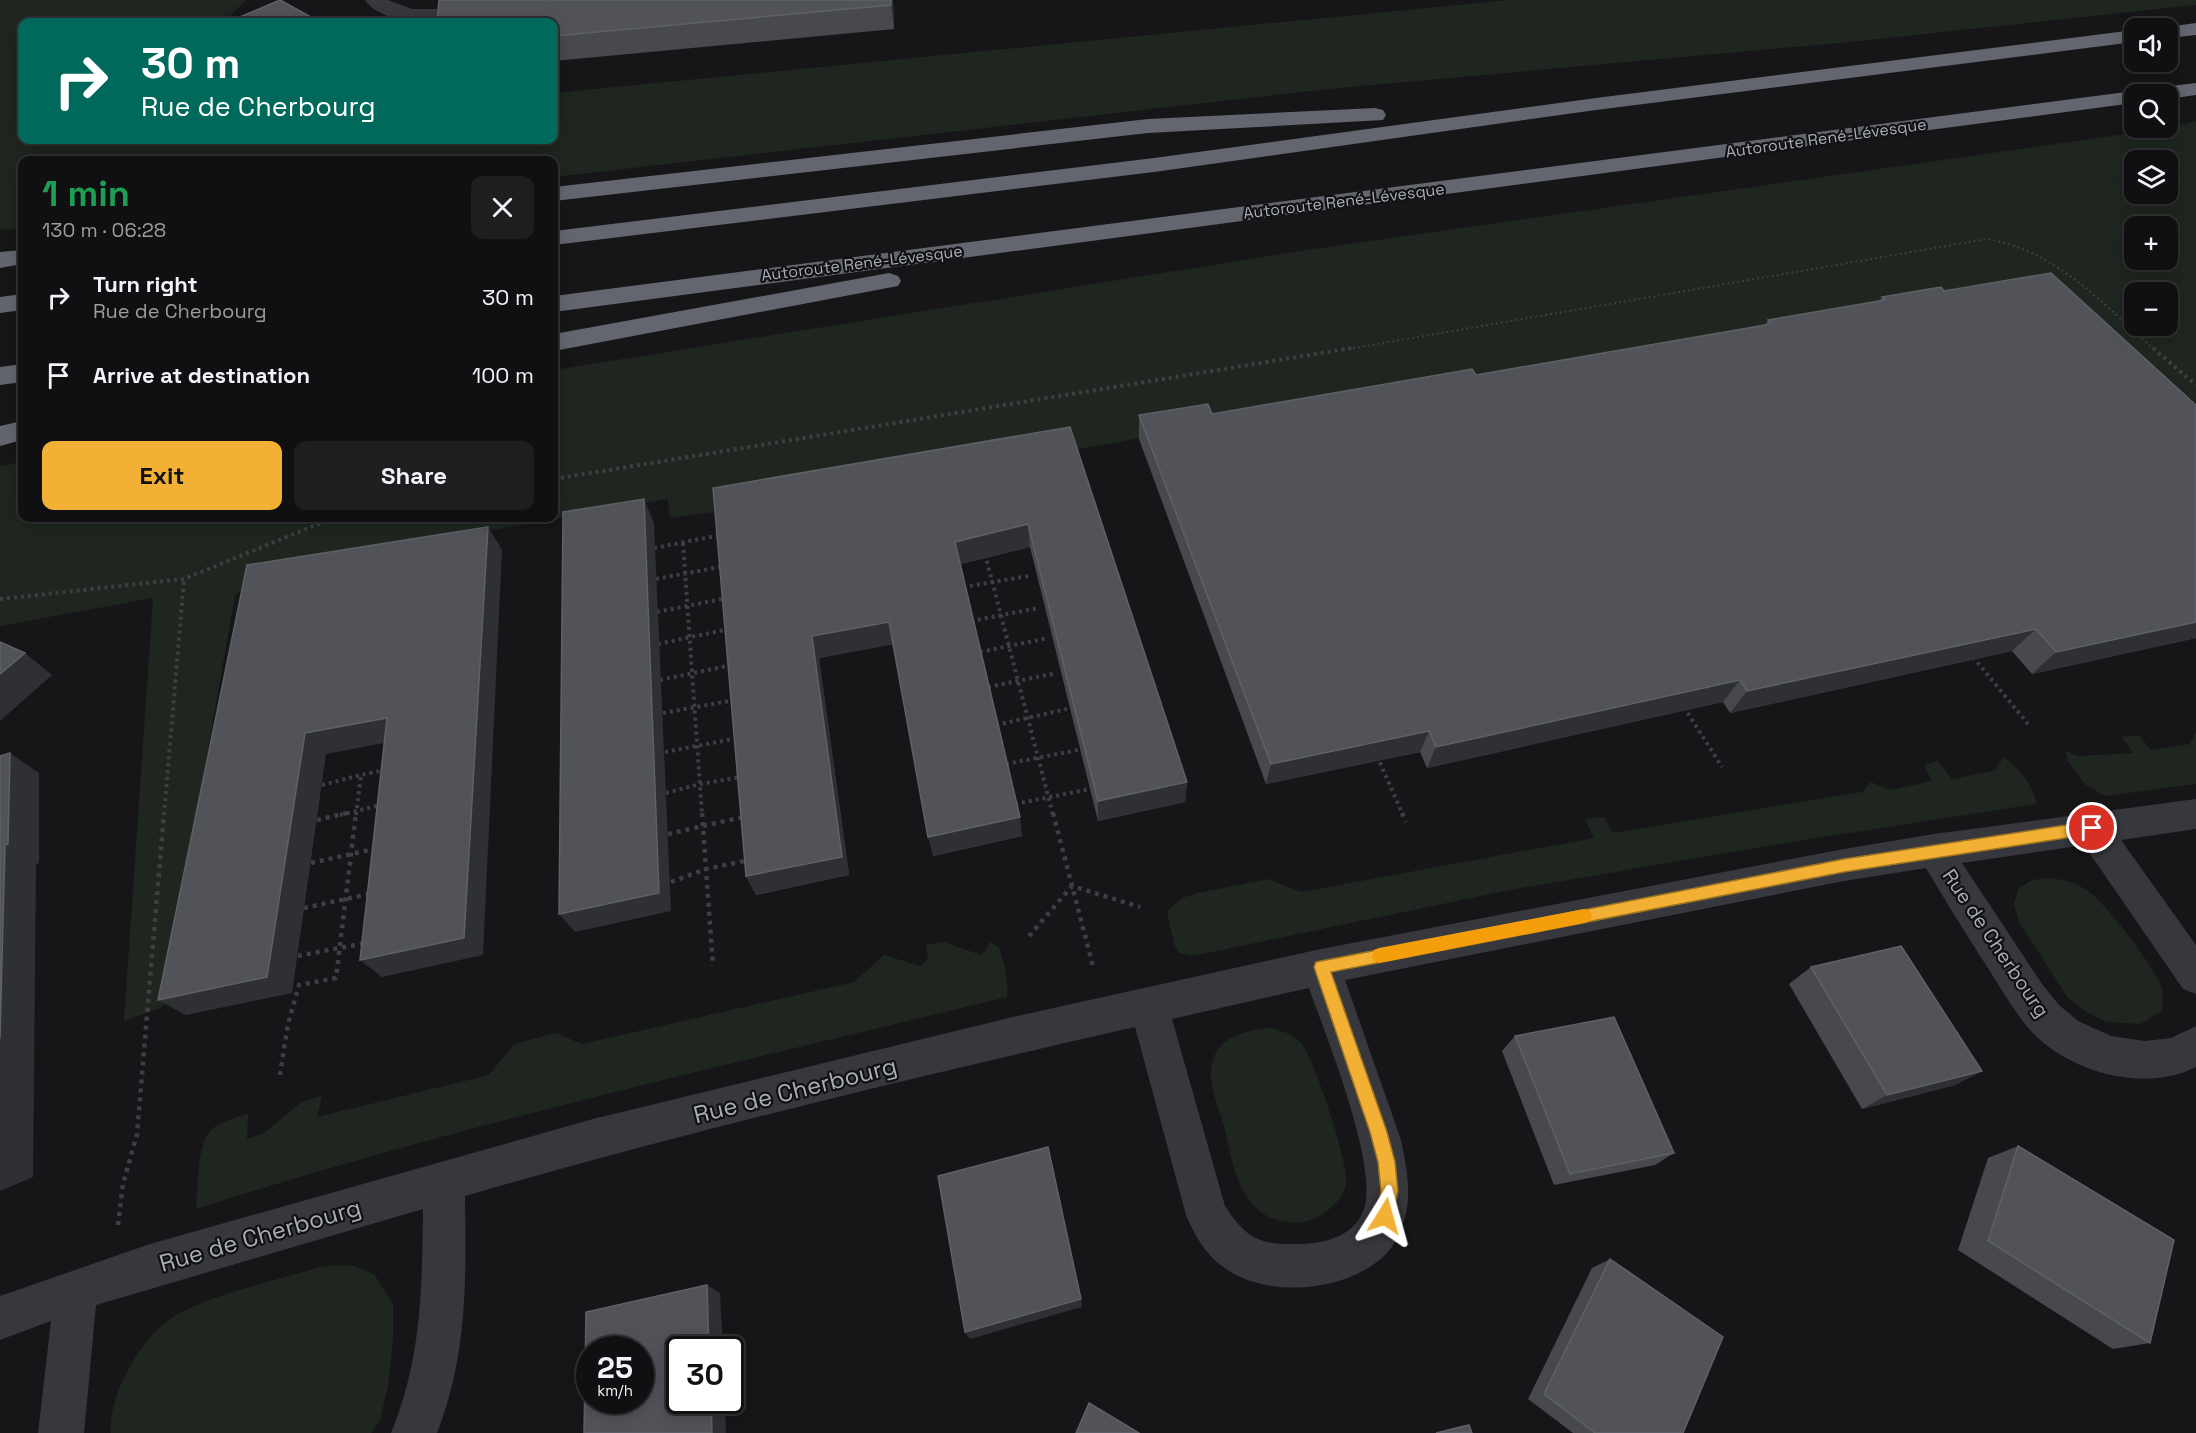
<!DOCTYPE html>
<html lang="en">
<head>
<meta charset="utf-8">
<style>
  body { margin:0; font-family:"Space Grotesk",sans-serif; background:#1e1e20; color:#f1f3f6; height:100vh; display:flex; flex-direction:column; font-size:22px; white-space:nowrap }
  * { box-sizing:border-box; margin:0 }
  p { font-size:20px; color:#9c9d9f }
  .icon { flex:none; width:33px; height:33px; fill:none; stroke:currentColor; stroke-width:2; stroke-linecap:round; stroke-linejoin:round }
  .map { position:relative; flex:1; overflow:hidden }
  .details { position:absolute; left:18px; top:156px; width:540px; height:366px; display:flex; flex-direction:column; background:#101012; border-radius:12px; box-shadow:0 3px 15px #0003,0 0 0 2px #303032 }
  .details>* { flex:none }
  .guide { position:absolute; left:18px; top:18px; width:540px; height:126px; border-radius:12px; box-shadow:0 3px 15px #0003,0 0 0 2px #303032; background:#00695c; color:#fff; overflow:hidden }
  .controls { position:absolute; left:2124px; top:18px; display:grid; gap:12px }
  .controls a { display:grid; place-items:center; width:54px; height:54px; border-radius:12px; background:#101012; box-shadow:0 3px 15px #0003,0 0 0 2px #303032; font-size:30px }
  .speed { position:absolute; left:576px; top:1336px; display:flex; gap:12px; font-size:30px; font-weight:700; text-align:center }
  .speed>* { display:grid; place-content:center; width:78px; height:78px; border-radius:50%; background:#101012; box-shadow:0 3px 15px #0003,0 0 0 2px #303032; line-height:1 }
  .speed small { font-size:15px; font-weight:400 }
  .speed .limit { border:3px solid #111; border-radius:9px; background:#fff; color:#111 }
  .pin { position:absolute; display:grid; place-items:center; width:51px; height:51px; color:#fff; margin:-26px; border:3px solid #fff; border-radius:50%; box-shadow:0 2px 6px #0007 }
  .me { position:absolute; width:66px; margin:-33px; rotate:8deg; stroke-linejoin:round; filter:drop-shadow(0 0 4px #0008) }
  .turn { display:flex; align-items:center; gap:21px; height:126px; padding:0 24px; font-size:27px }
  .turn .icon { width:78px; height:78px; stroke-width:2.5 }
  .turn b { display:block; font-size:42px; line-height:51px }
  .round { display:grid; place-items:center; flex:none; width:63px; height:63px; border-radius:12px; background:#1e1e20 }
  .summary { display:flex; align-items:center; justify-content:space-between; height:102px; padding:0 24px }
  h1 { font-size:36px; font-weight:700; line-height:45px; color:#1e9e55 }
  .button { display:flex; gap:12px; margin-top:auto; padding:12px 24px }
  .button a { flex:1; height:69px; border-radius:12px; background:#f2b134; color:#111; font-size:24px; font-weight:700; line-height:69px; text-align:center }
  .button a+a { background:#1e1e20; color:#f1f3f6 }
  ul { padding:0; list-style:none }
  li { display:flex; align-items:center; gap:18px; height:78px; padding:0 24px }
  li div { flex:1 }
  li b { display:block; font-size:22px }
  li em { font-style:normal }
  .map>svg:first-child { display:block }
  .green { fill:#1e261f; fill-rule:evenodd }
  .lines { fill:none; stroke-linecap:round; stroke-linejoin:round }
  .path-far2 { stroke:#3d3f44; stroke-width:2; stroke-dasharray:2 3; stroke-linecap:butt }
  .path-far1 { stroke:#3d3f44; stroke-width:4; stroke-dasharray:3 4; stroke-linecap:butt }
  .path { stroke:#3d3f44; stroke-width:4.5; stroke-dasharray:4 5; stroke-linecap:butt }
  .street { fill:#37383d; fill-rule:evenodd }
  .highway { fill:#63666e; fill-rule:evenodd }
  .wall { fill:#47494d }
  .shaded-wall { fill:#2f3033 }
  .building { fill:#525359; stroke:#5f6168; stroke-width:1.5; fill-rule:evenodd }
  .route { fill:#f2b134; stroke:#9d7322; stroke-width:1.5 }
  .slow { fill:#f59e0b }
  .labels { text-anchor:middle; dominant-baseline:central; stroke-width:4.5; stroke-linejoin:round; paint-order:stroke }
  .far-street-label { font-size:16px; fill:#a8adb8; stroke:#111113 }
  .street-label { font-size:20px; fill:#a8adb8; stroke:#111113 }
  .near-street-label { font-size:24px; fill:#a8adb8; stroke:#111113 }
</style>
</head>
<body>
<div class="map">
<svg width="2196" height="1433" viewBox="0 0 2196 1433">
  <rect width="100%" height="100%" fill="#161618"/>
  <path class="green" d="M 0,0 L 246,0 L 224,22 L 22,22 L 22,140 L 554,140 L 554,93 L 1509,0 L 2196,0 L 2196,5 L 1850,42 L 1328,89 L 554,177 L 554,160 L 22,160 L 22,229 L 0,230 Z
    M 2196,121 L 2196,403 L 2064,285 L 1475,390 L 1239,421 L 721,511 L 670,518 L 668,499 L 267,570 L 235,595 L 163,1007 L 124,1021 L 153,598 L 0,626 L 0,466 L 22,462 L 22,518 L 554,518 L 554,370 L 1307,250 L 2168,128 ZM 2134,160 L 2168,160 L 2168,194 L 2134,194 ZM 2134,226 L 2168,226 L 2168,260 L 2134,260 ZM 2134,292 L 2168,292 L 2168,326 L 2134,326 Z
    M 2196,732 L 2196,784 L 2105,796 L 2086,785 L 2068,762 L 2066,751 L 2077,756 L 2133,753 L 2122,737 L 2139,735 L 2151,750 L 2190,744 Z
    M 2004,757 C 2019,769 2034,785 2036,804 L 1798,841 L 1515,889 L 1192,956 L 1179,953 L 1174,944 L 1167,911 L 1182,898 L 1197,893 L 1268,879 L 1301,892 L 1594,838 L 1585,819 L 1604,817 L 1613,833 L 1862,792 L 1871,782 L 1890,790 L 1932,781 L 1924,765 L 1938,761 L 1952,779 L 1994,771 Z
    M 2050,878 C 2064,880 2074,882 2085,889 C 2104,900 2155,967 2162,988 C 2164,995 2162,1004 2162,1011 L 2140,1024 L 2107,1022 L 2088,1013 L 2068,998 L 2019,922 L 2014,905 L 2018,889 L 2032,880 Z
    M 944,942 L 981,955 L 987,949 L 989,942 L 999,947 C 1004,963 1009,980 1007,997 C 736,1063 462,1124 196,1209 C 198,1189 197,1145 210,1131 C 220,1121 235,1118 248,1114 L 247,1139 L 264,1133 L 303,1101 L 322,1096 L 317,1117 L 489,1075 L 514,1044 L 555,1033 L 582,1044 L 854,982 L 884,955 L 920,966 L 928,959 L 926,945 Z
    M 1269,1028 C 1282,1031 1292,1033 1301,1043 C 1314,1057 1350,1167 1346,1185 C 1343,1198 1334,1206 1324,1213 C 1310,1222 1297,1225 1281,1221 C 1238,1211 1233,1163 1224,1126 C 1219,1108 1207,1083 1212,1064 C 1217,1037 1246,1030 1269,1028 Z
    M 336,1265 L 354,1266 L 374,1274 L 393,1303 L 393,1339 L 388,1386 L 380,1420 L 371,1433 L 111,1433 C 110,1410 117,1392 127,1372 C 137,1353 149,1336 166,1322 C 194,1298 279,1280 317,1268 Z"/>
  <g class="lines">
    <path class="path-far2" d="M 1343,350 L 1987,239 C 2056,250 2104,305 2155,350"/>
    <path class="path-far1" d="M 2153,348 L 2196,385
      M 554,479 L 1352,348
      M 683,543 L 702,815
      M 654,548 L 721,535
      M 985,554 L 1053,815
      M 656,579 L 725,566
      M 963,587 L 1029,576
      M 0,599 L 184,579 L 333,518
      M 657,612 L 727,598
      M 971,621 L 1038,608
      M 658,644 L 729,629
      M 980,652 L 1048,638
      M 1973,657 L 2028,724
      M 660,680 L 732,665
      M 988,687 L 1057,673
      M 1684,707 L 1722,767
      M 663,713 L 735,700
      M 996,725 L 1067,709
      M 665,752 L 738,738
      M 1377,756 L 1403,815
      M 1006,764 L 1078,750
      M 322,785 L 361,775
      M 666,793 L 700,784 L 742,777
      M 1015,804 L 1090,789
      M 164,815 L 184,579
      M 340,815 L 381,805
      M 356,815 L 361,775 L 385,770"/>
    <path class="path" d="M 702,813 L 713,966
      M 1053,813 L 1094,970
      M 1402,813 L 1406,822
      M 317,820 L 347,813
      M 668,834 L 743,817
      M 311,863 L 374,849
      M 671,882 L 706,869 L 749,860
      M 304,908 L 369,894
      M 1029,936 L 1072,886 L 1140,907
      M 298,956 L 365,943
      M 280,1075 L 288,1024 L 299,985 L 336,978 L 356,813
      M 118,1225 L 123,1184 L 137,1134 L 164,813"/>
    <path class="street" d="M 365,0 L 388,0 L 412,9 L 441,9 L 483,4 L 490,6 L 493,10 L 490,14 C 459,22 386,31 365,0 Z
      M 2196,799 L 2196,829 L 2121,840 L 2196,945 L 2196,994 L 2183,989 L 2084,845 L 1962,863 L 2042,984 L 2059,1005 L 2078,1021 L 2111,1036 L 2145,1041 L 2171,1038 L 2196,1026 L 2196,1067 C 2146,1093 2071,1073 2033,1033 C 2016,1015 2004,993 1991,973 C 1969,938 1947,904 1926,868 L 1844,881 L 1345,980 L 1401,1140 C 1406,1165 1412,1191 1405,1217 C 1402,1228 1395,1245 1387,1253 C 1349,1292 1270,1299 1226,1269 C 1206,1256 1195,1236 1186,1215 L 1135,1027 C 911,1078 686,1132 465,1196 C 466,1280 468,1354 437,1433 L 391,1433 C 422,1358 422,1288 423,1209 L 96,1305 L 84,1433 L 38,1433 L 51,1321 L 0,1340 L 0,1296 L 150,1244 L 593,1119 L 1013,1017 L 1321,949 L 1844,849 L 1934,834 ZM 1309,988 C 1325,1034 1381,1170 1363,1212 C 1352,1238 1321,1244 1297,1244 C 1259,1245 1246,1238 1225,1206 L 1172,1019 Z"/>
    <path class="highway" d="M 2196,23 L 2196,35 L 2168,38 L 2168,28 L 2160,28 Z
      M 2134,30 L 2134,42 L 1596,110 L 1154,172 L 554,245 L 554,231 L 1154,158 L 1596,98 Z
      M 2196,83 L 2196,95 L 2168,99 L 2168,94 L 2143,94 L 2146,89 Z
      M 2134,91 L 2143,94 L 2134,94 L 2134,103 L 554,312 L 554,296 Z
      M 1375,108 L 1383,110 L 1386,115 L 1383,120 L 1148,133 L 554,201 L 554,187 L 1148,119 Z
      M 22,250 L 22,264 L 0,268 L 0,252 Z
      M 889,273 L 898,276 L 901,281 L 898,286 L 554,351 L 554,334 Z
      M 22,294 L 22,310 L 0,313 L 0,297 Z
      M 22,364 L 22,382 L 0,385 L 0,367 Z
      M 22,421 L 22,440 L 0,446 L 0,426 Z"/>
  </g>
  <path class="wall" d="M 439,0 L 893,0 L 894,29 L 554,61 L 554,22 Z
    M 1944,291 L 2196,405 L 2196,638 L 2032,674 L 2012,651 L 1730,713 L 1723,702 L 1427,768 L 1420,752 L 1266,784 L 1139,439 L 1139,415 L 1212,414 L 1476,375 L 1765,325 L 1768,320 L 1879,301 L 1882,297 Z
    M 1070,427 L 1187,782 L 1185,802 L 1098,821 L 1030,547 L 960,564 L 1022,836 L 933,856 L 893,644 L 819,658 L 849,875 L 756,895 L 746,876 L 713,488 Z
    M 1811,967 L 1982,1071 L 1955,1085 L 1862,1109 L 1789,984 Z
    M 1515,1036 L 1674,1153 L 1655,1165 L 1554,1185 L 1502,1051 Z
    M 2018,1146 L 2150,1343 L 2113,1349 L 1958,1250 L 1988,1158 Z
    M 1610,1259 L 1683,1433 L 1573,1433 L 1528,1399 L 1592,1268 Z"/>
  <path class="shaded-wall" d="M 891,0 L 893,0 L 894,29 L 891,5 Z
    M 644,499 L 654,523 L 671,911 L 575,932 L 559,914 Z
    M 1028,524 L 1030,547 L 958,565 L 955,542 Z
    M 488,527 L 502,550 L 483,955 L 382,977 L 360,960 Z
    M 889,622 L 894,644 L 819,658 L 849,875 L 756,895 L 746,876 L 812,636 Z
    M 2196,622 L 2196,638 L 2032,674 L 2056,652 Z
    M 2036,629 L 2012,651 L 1730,713 L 1747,691 Z
    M 25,653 L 52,675 L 0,721 L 0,674 Z
    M 1740,680 L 1723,702 L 1427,768 L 1436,747 Z
    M 387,718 L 405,739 L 326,754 L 292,993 L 186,1015 L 158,1000 L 305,733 Z
    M 1429,731 L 1420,752 L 1266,784 L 1271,764 Z
    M 10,753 L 39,773 L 39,863 L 36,864 L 33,1177 L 0,1191 L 0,1039 L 5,845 Z
    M 1187,782 L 1185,802 L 1098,821 L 1098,801 Z
    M 1020,817 L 1022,836 L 933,856 L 928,837 Z
    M 1982,1071 L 1955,1085 L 1862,1109 L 1887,1095 Z
    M 707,1285 L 720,1293 L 723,1350 L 709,1350 Z
    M 1081,1299 L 1082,1307 L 970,1339 L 965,1332 Z
    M 711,1401 L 725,1401 L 726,1433 L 712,1433 Z"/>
  <path class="building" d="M 280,0 L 320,22 L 240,22 L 235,19 Z
    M 439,0 L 891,0 L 891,5 L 554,36 L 554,22 L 437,22 Z
    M 2051,273 L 2196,405 L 2196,622 L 2056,652 L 2036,629 L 1747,691 L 1740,680 L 1436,747 L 1429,731 L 1271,764 L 1139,415 L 1208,404 L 1212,414 L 1472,369 L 1476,375 L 1771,324 L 1768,320 L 1885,300 L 1882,297 L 1941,287 L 1944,291 Z
    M 1070,427 L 1187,782 L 1098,801 L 1028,524 L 955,542 L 1020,817 L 928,837 L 889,622 L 812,636 L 842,857 L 746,876 L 713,488 Z
    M 644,499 L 659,893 L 559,914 L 563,512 Z
    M 488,527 L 464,938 L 360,960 L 387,718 L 305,733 L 267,977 L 158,1000 L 247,565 Z
    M 0,642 L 25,653 L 0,674 Z
    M 10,753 L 8,844 L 5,845 L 0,1039 L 0,756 Z
    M 1901,946 L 1982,1071 L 1887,1095 L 1811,967 Z
    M 1614,1017 L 1674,1153 L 1570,1174 L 1515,1036 Z
    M 2018,1146 L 2174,1240 L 2150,1343 L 1988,1241 Z
    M 1048,1147 L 1081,1299 L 965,1332 L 938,1176 Z
    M 1610,1259 L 1723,1337 L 1683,1433 L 1595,1433 L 1544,1394 Z
    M 707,1285 L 709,1350 L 680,1350 L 680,1401 L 711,1401 L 712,1433 L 584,1433 L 586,1312 ZM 590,1350 L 640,1350 L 640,1401 L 590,1401 Z
    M 1089,1403 L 1139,1433 L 1076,1433 Z
    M 1469,1425 L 1472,1433 L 1436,1433 Z"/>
  <path class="route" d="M 2092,821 L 2097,823 L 2099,828 L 2097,832 L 2092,834 L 1844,872 L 1331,972 L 1387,1132 L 1395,1162 L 1398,1191 L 1391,1222 L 1385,1225 L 1378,1222 L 1376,1216 L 1381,1191 L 1378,1162 L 1370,1132 L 1314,967 L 1316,962 L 1844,859 Z"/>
  <path class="slow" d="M 1584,909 L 1590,911 L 1592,916 L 1590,921 L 1584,923 L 1379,963 L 1374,961 L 1372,956 L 1374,950 L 1379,948 Z"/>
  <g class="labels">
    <g class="far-street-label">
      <text transform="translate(1826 138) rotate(-8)">Autoroute René-Lévesque</text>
      <text transform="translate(1344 201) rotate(-7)">Autoroute René-Lévesque</text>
      <text transform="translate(862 263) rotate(-7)">Autoroute René-Lévesque</text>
    </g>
    <g class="street-label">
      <text transform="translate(1996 943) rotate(56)">Rue de Cherbourg</text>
    </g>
    <g class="near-street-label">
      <text transform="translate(795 1090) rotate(-14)">Rue de Cherbourg</text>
      <text transform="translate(260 1235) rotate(-16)">Rue de Cherbourg</text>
    </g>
  </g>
</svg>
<div class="controls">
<a><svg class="icon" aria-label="sound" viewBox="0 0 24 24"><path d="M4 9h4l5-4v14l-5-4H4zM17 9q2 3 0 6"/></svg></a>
<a><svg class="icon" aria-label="search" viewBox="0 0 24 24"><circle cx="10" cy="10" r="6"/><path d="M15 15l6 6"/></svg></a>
<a><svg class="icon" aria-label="layers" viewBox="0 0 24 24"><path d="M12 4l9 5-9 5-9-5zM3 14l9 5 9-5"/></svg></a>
<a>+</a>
<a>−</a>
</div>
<div class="speed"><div>25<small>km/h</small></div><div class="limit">30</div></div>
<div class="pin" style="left:2092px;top:828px;background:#d93025"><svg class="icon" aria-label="arrive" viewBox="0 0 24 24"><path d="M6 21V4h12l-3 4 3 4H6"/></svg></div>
<svg class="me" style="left:1385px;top:1216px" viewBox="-20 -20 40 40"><path d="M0-17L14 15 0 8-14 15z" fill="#f2b134" stroke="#fff" stroke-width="4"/></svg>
<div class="guide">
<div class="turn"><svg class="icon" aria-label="right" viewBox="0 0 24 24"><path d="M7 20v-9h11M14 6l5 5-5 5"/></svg><div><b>30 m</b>Rue de Cherbourg</div></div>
</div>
<section class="details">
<div class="summary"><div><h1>1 min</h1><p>130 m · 06:28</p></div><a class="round"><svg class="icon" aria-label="close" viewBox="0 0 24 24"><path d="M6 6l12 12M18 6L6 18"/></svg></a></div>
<ul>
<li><svg class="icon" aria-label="right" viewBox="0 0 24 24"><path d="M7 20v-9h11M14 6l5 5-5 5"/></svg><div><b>Turn right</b><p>Rue de Cherbourg</p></div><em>30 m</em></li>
<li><svg class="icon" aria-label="arrive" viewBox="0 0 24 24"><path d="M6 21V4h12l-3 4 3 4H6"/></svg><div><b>Arrive at destination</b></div><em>100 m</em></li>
</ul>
<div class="button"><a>Exit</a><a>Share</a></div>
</section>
</div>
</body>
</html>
